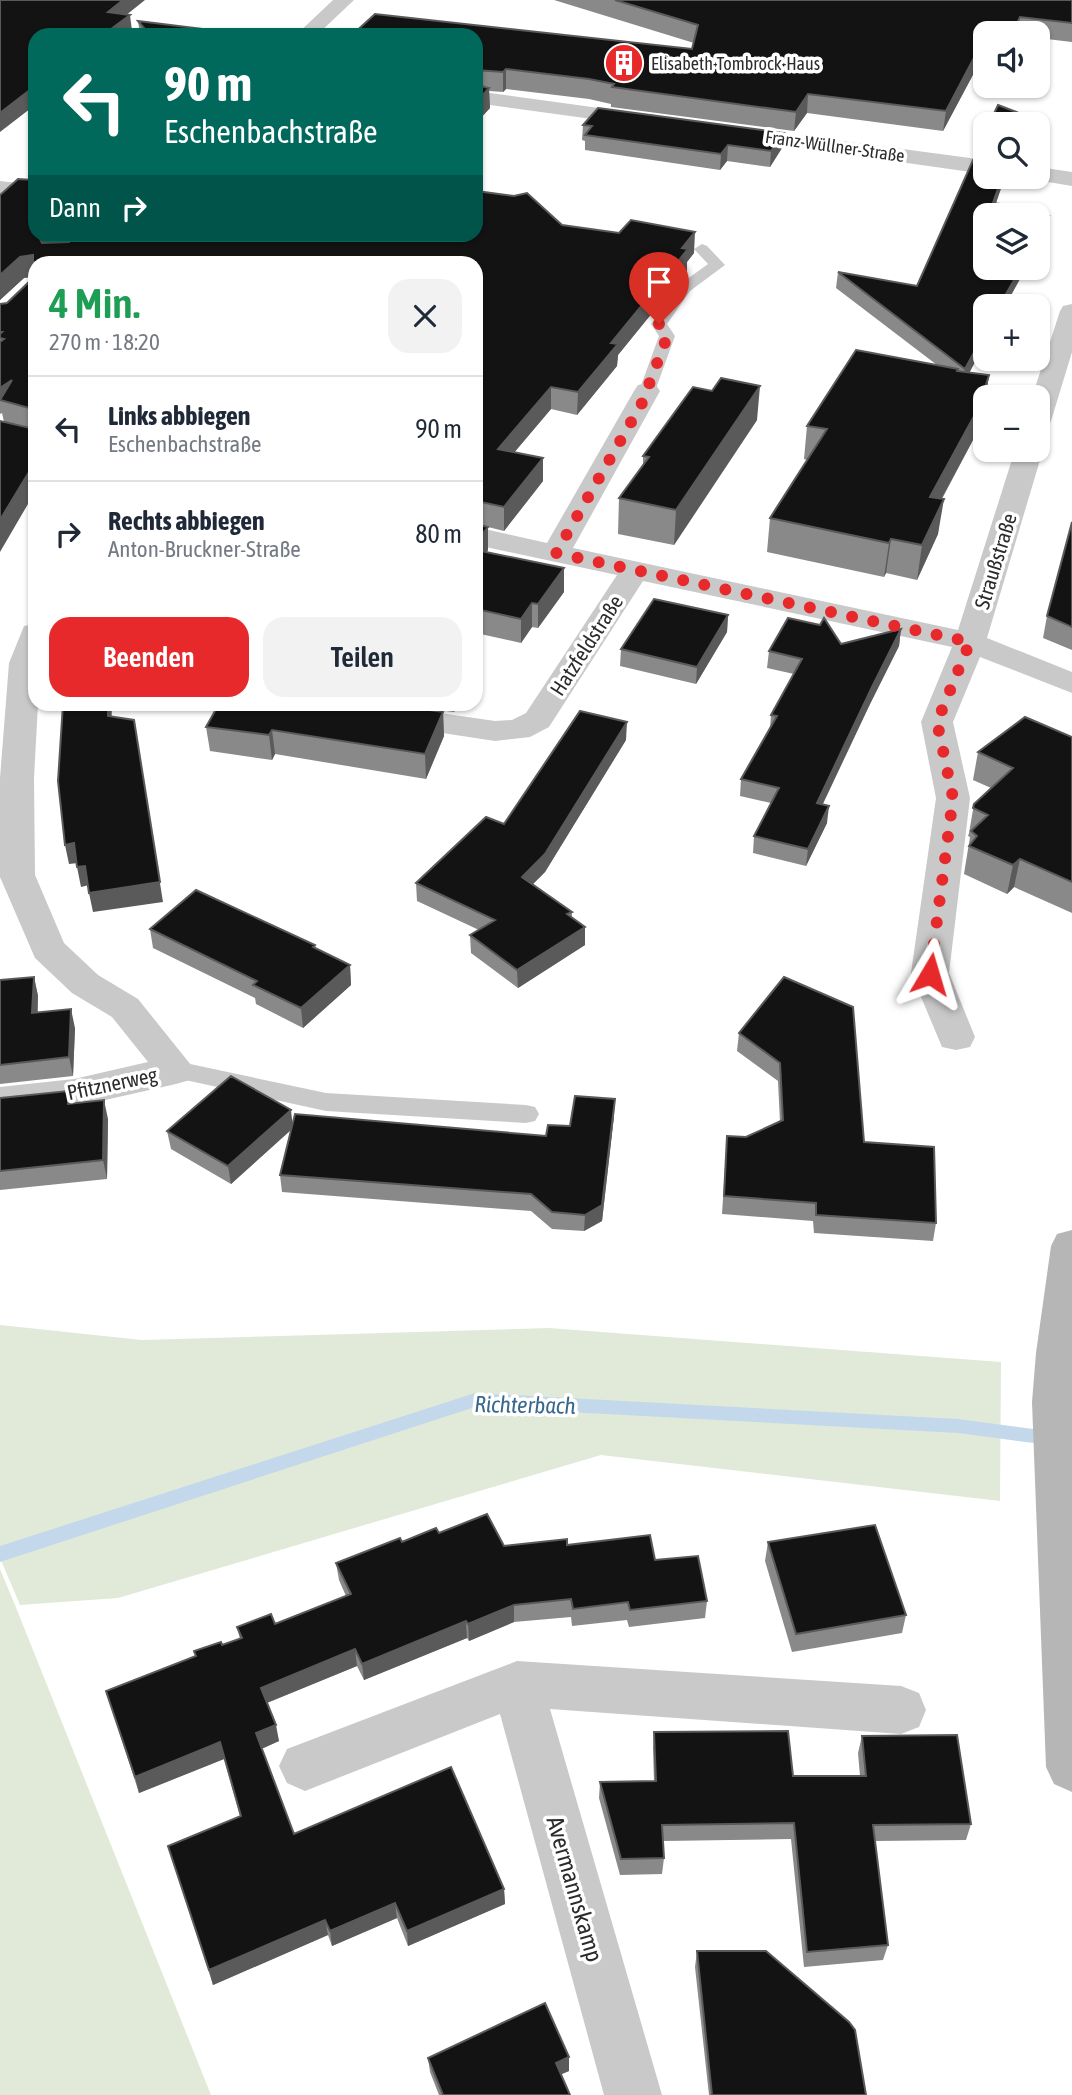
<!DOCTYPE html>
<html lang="de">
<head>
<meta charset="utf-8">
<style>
  body { margin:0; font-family:"Asap Condensed",sans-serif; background:#f2f2f3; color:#1f2937; height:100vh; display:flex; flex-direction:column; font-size:26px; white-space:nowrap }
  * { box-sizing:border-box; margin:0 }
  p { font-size:23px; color:#747a83 }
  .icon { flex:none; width:38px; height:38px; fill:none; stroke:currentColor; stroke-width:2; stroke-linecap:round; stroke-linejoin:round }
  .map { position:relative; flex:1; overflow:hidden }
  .drawer { position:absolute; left:28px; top:256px; width:455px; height:455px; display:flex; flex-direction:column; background:#fff; border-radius:21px; box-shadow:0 2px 5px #0004 }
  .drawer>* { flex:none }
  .top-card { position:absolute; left:28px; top:28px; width:455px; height:214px; border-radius:21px; box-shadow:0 2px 5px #0004; background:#00695c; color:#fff; overflow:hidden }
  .tools { position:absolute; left:973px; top:21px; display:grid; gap:14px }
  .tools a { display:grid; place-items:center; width:77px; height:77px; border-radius:14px; background:#fff; box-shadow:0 2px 5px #0004; font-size:35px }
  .pin { position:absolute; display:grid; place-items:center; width:60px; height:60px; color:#fff; margin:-72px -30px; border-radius:50% 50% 50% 0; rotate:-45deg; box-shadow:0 0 7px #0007 }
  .pin .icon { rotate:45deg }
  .me { position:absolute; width:77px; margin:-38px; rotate:7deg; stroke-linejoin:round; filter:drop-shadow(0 0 5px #0008) }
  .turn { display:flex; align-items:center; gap:24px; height:147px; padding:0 21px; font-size:32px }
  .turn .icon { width:91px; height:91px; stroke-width:2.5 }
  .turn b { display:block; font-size:49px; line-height:60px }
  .then { display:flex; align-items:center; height:66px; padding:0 21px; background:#0003; gap:14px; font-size:26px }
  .round { display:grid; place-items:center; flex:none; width:74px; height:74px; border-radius:21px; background:#f2f2f3 }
  .overview { display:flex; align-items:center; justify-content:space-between; height:119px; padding:0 21px }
  h1 { font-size:42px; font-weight:600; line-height:52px; color:#1e9e55 }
  .primary-button { display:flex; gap:14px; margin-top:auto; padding:14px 21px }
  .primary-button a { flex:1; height:80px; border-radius:21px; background:#e7292b; color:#fff; font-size:28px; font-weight:600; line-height:80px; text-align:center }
  .primary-button a+a { background:#f2f2f3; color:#1f2937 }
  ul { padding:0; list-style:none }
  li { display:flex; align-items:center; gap:21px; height:105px; padding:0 21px; border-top:2px solid #e0e1e3 }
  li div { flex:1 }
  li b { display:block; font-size:26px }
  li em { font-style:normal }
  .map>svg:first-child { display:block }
  .green { fill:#e1ead8 }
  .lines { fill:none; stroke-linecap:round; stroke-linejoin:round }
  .stream { fill:#c3d9eb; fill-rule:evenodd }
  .service { fill:#c9c9c9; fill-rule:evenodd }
  .minor { fill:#c9c9c9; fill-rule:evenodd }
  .secondary { fill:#b6b6b6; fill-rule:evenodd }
  .wall { fill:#898989 }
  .shaded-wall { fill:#5a5a5a }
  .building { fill:#131313; stroke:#5a5a5a; stroke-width:2 }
  .route { stroke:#e7292b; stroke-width:12; stroke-dasharray:0 21.6 }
  .labels { text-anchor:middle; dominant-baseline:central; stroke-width:7; stroke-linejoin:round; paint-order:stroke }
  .far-poi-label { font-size:18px; fill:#2c2c2c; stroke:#fff; text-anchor:start }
  .far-street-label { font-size:18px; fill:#2c2c2c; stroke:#fff }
  .street-label { font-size:21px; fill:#2c2c2c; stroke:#fff }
  .water-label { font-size:23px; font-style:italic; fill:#39688e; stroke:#fff }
  .near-street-label { font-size:24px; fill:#2c2c2c; stroke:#fff }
</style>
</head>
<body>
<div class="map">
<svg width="1072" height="2095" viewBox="0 0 1072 2095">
  <rect width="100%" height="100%" fill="#fff"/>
  <path class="green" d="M 0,1325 L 142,1340 L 549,1328 L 1001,1362 L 1000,1501 L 601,1455 L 118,1598 L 20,1605 L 0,1558 Z
    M 0,1569 L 15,1605 L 211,2095 L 0,2095 Z"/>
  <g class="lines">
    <path class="stream" d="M 475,1393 L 958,1419 L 1072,1434 L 1072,1448 L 958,1433 L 475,1407 L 0,1562 L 0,1546 Z"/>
    <path class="service" d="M 702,244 L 707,246 L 725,265 L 690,291 L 667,324 L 675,336 L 655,391 L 647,396 L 641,395 L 639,391 L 659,336 L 651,324 L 679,285 L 708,264 L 694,249 Z
      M 176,1061 L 326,1093 L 526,1105 L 535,1107 L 539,1114 L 535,1121 L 526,1123 L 326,1111 L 167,1076 L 164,1070 L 167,1064 Z"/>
    <path class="minor" d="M 333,0 L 354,0 L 317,35 L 296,35 Z
      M 476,91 L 643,114 L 651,115 L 654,120 L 651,125 L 643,126 L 476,103 Z
      M 731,126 L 985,160 L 985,174 L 723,137 L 720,132 L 723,127 Z
      M 1038,167 L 1072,172 L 1072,186 L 1030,179 L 1029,177 L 1038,177 Z
      M 0,181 L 35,185 L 35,199 L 0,195 Z
      M 1072,304 L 1072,352 L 1051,421 L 1048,427 L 1038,429 L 1038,397 L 1032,397 L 1060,311 L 1063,306 Z
      M 647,383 L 656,385 L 660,391 L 573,548 L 958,630 L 1015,450 L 1038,450 L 1038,444 L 1043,450 L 987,638 L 1072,672 L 1072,693 L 980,657 L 953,722 L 970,798 L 949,973 L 975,1037 L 970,1047 L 956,1050 L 942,1047 L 911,973 L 936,798 L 921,722 L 952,647 L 643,581 L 549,727 L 530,737 L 495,741 L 317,714 L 306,711 L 301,704 L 378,704 L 495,721 L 512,720 L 526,713 L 617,575 L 476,545 L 476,527 L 547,543 L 634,391 L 638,385 Z
      M 35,624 L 35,704 L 38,704 L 34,778 L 35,875 L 64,943 L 98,975 L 138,999 L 195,1070 L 190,1080 L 176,1084 L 74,1107 L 0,1115 L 0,1087 L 74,1079 L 148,1062 L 112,1017 L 72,993 L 35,958 L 0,877 L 0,778 L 9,663 L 24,626 Z
      M 517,1661 L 901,1686 L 919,1693 L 926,1710 L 919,1727 L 901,1734 L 550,1709 L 662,2095 L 604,2095 L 500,1714 L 305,1791 L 287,1783 L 279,1766 L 287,1749 Z"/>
    <path class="secondary" d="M 1072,1230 L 1072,1792 L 1054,1784 L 1046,1767 L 1032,1402 L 1036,1353 L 1051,1246 L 1057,1234 Z"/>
  </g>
  <path class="wall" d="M 554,0 L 1072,0 L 1072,42 L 1038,38 L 1038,33 L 985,33 L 985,73 L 975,71 L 943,131 L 807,113 L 794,131 L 611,107 L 611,104 L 589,99 L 506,89 L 503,92 L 489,91 L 490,108 L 476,123 L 476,35 L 692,49 L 694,43 Z
    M 138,21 L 150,35 L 140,35 Z
    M 583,125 L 784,133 L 782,148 L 770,167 L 727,161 L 720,170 L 585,150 L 585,141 L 582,140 Z
    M 985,133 L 985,158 L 979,157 L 981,142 Z
    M 0,195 L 65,238 L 60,243 L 69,242 L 77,234 L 476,234 L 562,225 L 694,253 L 687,262 L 687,270 L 618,355 L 617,366 L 577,415 L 551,409 L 514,452 L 543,481 L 504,531 L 488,527 L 488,550 L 487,552 L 564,568 L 564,592 L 538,628 L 532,627 L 521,643 L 476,633 L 476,262 L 35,262 L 35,492 L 4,422 L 2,413 L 0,414 L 0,304 L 7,303 L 33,278 L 33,277 L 24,278 L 0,300 Z
    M 996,204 L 1043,210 L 1042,215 L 1049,216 L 1047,231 L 1038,247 L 1038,215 L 985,268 L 1026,268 L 1005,306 L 985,306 L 985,343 L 969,372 L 989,375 L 984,408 L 973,440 L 942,499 L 938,534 L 917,580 L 886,573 L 884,577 L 767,552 L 770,518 L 807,460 L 804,459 L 807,426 L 937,365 L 836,288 L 838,272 L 917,286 Z
    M 712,391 L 757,420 L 674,545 L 618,534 L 619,498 L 643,466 L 643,456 Z
    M 1072,522 L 1072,650 L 1043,638 L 1047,616 Z
    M 728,615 L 727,632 L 696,684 L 620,666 L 621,649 Z
    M 901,629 L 899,646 L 870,704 L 823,804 L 827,823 L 806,866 L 753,853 L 754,836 L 771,803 L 740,796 L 741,779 L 770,729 L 771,715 L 794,674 L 767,668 L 769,651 L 841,644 Z
    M 393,704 L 458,704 L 454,712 Z
    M 443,712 L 444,736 L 426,779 L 275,754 L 272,760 L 210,751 L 206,727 Z
    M 1072,737 L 1072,913 L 1014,887 L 1007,894 L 964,874 L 970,837 L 968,836 L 969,833 L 974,804 L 991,788 L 973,780 L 978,752 Z
    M 626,740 L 545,872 L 533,884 L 572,912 L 572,917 L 585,927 L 585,945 L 518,988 L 471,953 L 470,935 L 479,930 L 417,901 L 416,883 L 504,824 Z
    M 150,929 L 315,945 L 316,948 L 350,965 L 351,985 L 303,1028 L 256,1004 L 255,998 L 153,948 Z
    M 34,977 L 38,996 L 38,1012 L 75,1028 L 73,1076 L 0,1084 L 0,980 Z
    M 784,977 L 864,1142 L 936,1223 L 933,1241 L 814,1233 L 813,1221 L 722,1214 L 727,1136 L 746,1137 L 780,1122 L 778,1081 L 737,1051 L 739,1033 Z
    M 0,1098 L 71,1103 L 108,1119 L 107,1179 L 0,1190 Z
    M 614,1116 L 602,1221 L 584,1231 L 552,1229 L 531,1211 L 282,1192 L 280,1175 L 291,1130 L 231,1184 L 171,1149 L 167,1131 L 293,1124 L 546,1136 L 570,1126 Z
    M 439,1533 L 504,1546 L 567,1545 L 655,1560 L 707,1601 L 705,1618 L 629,1627 L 627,1620 L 572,1626 L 571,1617 L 514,1622 L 469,1641 L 467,1638 L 364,1680 L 357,1666 L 267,1703 L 279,1741 L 261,1749 L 294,1834 L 504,1889 L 505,1904 L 408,1946 L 397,1918 L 332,1946 L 328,1935 L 213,1985 L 168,1846 L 240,1816 L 224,1759 L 139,1793 L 106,1691 L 240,1639 L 237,1627 L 275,1624 L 346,1596 L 339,1580 L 336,1563 L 402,1542 Z
    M 768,1542 L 906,1615 L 902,1633 L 792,1652 L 765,1561 Z
    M 654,1732 L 793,1776 L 860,1776 L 858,1753 L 862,1736 L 971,1824 L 966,1840 L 875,1841 L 888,1945 L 883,1960 L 804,1967 L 791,1839 L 663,1841 L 664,1858 L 662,1874 L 620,1875 L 599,1798 L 600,1782 L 654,1782 L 653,1748 Z
    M 697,1951 L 866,2095 L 709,2095 L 695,1967 Z
    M 569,2057 L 569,2071 L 561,2074 L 570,2095 L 439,2095 L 430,2072 L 428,2058 Z"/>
  <path class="shaded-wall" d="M 123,0 L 145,0 L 110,28 L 108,12 Z
    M 130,15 L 132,31 L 126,35 L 103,35 Z
    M 1020,17 L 1017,33 L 1012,33 Z
    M 977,52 L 975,71 L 943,131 L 946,111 Z
    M 506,69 L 506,89 L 503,92 L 503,72 Z
    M 35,86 L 35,105 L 0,132 L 0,113 Z
    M 489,88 L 490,108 L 476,123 L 476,103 Z
    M 808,94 L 807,113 L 794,131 L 796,112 Z
    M 784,133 L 782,148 L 770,167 L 771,151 Z
    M 728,145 L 727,161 L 720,170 L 721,154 Z
    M 1002,177 L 1005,177 L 992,215 L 993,203 Z
    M 1049,216 L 1047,231 L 1038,247 L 1038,237 Z
    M 695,232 L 694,253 L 687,262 L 687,270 L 618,355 L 617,366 L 577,415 L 578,392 L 611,343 L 682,248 Z
    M 45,234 L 64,234 L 65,238 L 44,260 L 40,239 Z
    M 33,255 L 35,276 L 24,278 L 0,300 L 0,275 L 20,257 Z
    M 1021,268 L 1026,268 L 1005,306 L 999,306 Z
    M 985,332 L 985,343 L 963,385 L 965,369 Z
    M 989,375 L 984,408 L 973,440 L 924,531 L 930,497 Z
    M 12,380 L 0,400 L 0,388 Z
    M 760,386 L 757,420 L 674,545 L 676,510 Z
    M 551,387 L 551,409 L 498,472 L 498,449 Z
    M 543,458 L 543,481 L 504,531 L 504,507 Z
    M 35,462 L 35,492 L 0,552 L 0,520 Z
    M 944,499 L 938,534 L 917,580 L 922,545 Z
    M 488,527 L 488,550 L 476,566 L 476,542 Z
    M 891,539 L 886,573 L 884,577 L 889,543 Z
    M 564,568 L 564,592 L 538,628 L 538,604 Z
    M 532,603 L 532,627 L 521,643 L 521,619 Z
    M 728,615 L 727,632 L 696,684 L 697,667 Z
    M 901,629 L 899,646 L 870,704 L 815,820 L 817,803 L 872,687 Z
    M 108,704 L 112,704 L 111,735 L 108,716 Z
    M 454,704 L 458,704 L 454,712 Z
    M 443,712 L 444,736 L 426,779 L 425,754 Z
    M 627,722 L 626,740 L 545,872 L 522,895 L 522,877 Z
    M 272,730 L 275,754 L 272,760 L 269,735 Z
    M 137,739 L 163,902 L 93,912 L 89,893 Z
    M 829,806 L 827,823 L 806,866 L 808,849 Z
    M 74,843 L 78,863 L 69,864 L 65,845 Z
    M 1020,859 L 1014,887 L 1007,894 L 1013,865 Z
    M 85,866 L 89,885 L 81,887 L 77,867 Z
    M 585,927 L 585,945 L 518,988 L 517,970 Z
    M 350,965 L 351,985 L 303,1028 L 301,1008 Z
    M 34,977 L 38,996 L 36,1032 L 32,1013 Z
    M 71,1009 L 75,1028 L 73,1076 L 69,1057 Z
    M 615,1099 L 614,1116 L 602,1221 L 584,1231 L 585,1215 Z
    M 104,1100 L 108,1119 L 107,1179 L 103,1160 Z
    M 291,1110 L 293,1128 L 231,1184 L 228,1166 Z
    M 514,1605 L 514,1622 L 469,1641 L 468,1624 Z
    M 466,1621 L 467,1638 L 364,1680 L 362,1664 Z
    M 355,1649 L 357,1666 L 264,1704 L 261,1688 Z
    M 276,1725 L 279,1741 L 259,1750 L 256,1733 Z
    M 220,1742 L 224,1759 L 139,1793 L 135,1777 Z
    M 504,1889 L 505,1904 L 408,1946 L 407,1931 Z
    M 395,1903 L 397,1918 L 332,1946 L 330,1931 Z
    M 325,1920 L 328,1935 L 213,1985 L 209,1970 Z
    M 569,2057 L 569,2071 L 555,2077 L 556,2063 Z"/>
  <path class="building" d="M 0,0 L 123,0 L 108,12 L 130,15 L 103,35 L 35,35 L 35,86 L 0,113 Z
    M 615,0 L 1072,0 L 1072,23 L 1020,17 L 1012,33 L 985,33 L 985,53 L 977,52 L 946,111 L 808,94 L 796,112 L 612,87 L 614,84 L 589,79 L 506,69 L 503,72 L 476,70 L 476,35 L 352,35 L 375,14 L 692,49 L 698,25 Z
    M 138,21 L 244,34 L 242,35 L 150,35 Z
    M 476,85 L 489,88 L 476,103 Z
    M 998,105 L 1024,115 L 1021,124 L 989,124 Z
    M 598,108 L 784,133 L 771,151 L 728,145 L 721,154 L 585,135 L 592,126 L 583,125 Z
    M 985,133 L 985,143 L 981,142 Z
    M 973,160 L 985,162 L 985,177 L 1002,177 L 993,203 L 1043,210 L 1041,215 L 1049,216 L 1038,237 L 1038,215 L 985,215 L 985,268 L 1021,268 L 999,306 L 985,306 L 985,332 L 965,369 L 838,272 L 917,286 Z
    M 34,166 L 35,166 L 35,234 L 45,234 L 40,239 L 42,243 L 69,242 L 77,234 L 410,234 L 416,235 L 476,234 L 476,191 L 514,196 L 527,193 L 562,225 L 619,233 L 631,220 L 695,232 L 682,248 L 688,249 L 611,343 L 618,344 L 578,392 L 551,387 L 498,449 L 543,458 L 504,507 L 476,501 L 476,262 L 35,262 L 35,462 L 0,520 L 0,421 L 30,428 L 33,425 L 33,409 L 0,400 L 12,380 L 0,388 L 0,342 L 4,339 L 0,338 L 0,334 L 2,332 L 0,332 L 0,304 L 7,303 L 33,278 L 33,255 L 20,257 L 0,275 L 0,195 L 18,179 L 33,180 Z
    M 856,350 L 958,369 L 957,371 L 989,375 L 979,407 L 930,497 L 944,499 L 922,545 L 891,539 L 889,543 L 770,518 L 827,429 L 807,426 Z
    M 721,378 L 760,386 L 676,510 L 619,498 L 649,457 L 643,456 L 693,387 L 712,391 Z
    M 1072,522 L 1072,627 L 1047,616 Z
    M 476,524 L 488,527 L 476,542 Z
    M 476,550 L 564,568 L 538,604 L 532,603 L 521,619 L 476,609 Z
    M 654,599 L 728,615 L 697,667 L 621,649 Z
    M 788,618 L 820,625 L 824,618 L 841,644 L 901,629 L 872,687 L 817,803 L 829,806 L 808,849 L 754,836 L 779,788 L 741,779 L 777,716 L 771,715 L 802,659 L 769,651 Z
    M 63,704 L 108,704 L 108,716 L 134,720 L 160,882 L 89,893 L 85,866 L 77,867 L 74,843 L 65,845 L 58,781 Z
    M 219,704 L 389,704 L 443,712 L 425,754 L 272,730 L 269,735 L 206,727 Z
    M 580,711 L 627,722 L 545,854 L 522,877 L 572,912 L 567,914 L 585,927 L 517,970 L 470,935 L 495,920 L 416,883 L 486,817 L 504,824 Z
    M 1025,717 L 1072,737 L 1072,882 L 1020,859 L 1013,865 L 969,846 L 977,836 L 971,831 L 988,815 L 973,808 L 974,804 L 1013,768 L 978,752 Z
    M 196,890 L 315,945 L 313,947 L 350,965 L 301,1008 L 253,985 L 257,981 L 150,929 Z
    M 34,977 L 32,1013 L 71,1009 L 69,1057 L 0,1065 L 0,980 Z
    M 784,977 L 853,1007 L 864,1142 L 934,1147 L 936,1223 L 816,1215 L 816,1203 L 724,1196 L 727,1136 L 746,1137 L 783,1120 L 780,1063 L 739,1033 Z
    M 231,1076 L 291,1110 L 228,1166 L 167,1131 Z
    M 68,1091 L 68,1104 L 104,1100 L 103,1160 L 0,1171 L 0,1098 Z
    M 575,1096 L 615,1099 L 602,1205 L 585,1215 L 552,1212 L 531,1194 L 280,1175 L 295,1114 L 546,1136 L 548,1125 L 570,1126 Z
    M 487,1514 L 504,1546 L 567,1539 L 567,1545 L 650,1535 L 655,1560 L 698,1556 L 707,1601 L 630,1610 L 628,1602 L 573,1609 L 571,1599 L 514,1605 L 468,1624 L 466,1621 L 362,1664 L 355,1649 L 261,1688 L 276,1725 L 256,1733 L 294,1834 L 451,1767 L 504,1889 L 407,1931 L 395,1903 L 330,1931 L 325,1920 L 209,1970 L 168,1846 L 241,1816 L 220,1742 L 135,1777 L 106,1691 L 196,1656 L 194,1651 L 221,1642 L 222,1645 L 242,1638 L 237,1627 L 271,1614 L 275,1624 L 351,1594 L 336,1563 L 400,1538 L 402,1542 L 436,1528 L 439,1533 Z
    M 875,1525 L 906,1615 L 796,1634 L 768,1542 Z
    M 788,1731 L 793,1776 L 866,1776 L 862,1736 L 957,1735 L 971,1824 L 873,1825 L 888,1945 L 807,1952 L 794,1823 L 662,1825 L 664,1858 L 621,1859 L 600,1782 L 656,1781 L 654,1732 Z
    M 697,1951 L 766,1951 L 849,2022 L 855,2030 L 866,2095 L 712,2095 Z
    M 545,2003 L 569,2057 L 556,2063 L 570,2095 L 443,2095 L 428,2058 Z"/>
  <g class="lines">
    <path class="route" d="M 659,324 L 667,337 L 642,403 L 556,553 L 970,642 L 937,722 L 953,798 L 930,974"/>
  </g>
  <defs>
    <g id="building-disc" transform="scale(2.0125)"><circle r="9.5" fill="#e7292b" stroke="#fff"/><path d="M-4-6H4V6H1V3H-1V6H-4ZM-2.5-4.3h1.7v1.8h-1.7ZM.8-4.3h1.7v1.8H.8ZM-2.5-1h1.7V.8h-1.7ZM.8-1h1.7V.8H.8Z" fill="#fff"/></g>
  </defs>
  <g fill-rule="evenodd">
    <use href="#building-disc" x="624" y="63"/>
  </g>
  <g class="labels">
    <g class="far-poi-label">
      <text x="651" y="63">Elisabeth-Tombrock-Haus</text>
    </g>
    <g class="far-street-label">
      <text transform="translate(835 146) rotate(8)">Franz-Wüllner-Straße</text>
    </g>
    <g class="street-label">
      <text transform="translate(995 561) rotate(-73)">Straußstraße</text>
      <text transform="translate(586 645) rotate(-57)">Hatzfeldstraße</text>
      <text transform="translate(112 1083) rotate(-12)">Pfitznerweg</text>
    </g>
    <g class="water-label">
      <text transform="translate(525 1405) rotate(1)">Richterbach</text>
    </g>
    <g class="near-street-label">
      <text transform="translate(575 1889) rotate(74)">Avermannskamp</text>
    </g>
  </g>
</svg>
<div class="tools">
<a><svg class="icon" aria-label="sound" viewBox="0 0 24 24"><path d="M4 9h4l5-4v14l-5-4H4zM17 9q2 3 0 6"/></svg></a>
<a><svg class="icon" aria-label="search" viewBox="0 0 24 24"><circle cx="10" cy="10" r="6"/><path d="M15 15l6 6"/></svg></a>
<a><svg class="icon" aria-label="layers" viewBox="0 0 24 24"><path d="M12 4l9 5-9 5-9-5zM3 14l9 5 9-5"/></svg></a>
<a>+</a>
<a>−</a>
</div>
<div class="pin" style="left:659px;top:324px;background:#d93025"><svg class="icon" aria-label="arrive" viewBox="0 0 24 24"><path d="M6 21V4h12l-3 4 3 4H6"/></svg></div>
<svg class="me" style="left:930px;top:974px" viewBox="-20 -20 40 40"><path d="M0-17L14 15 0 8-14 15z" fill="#e7292b" stroke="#fff" stroke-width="4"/></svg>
<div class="top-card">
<div class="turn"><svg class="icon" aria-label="left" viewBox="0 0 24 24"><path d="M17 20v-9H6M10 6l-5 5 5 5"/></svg><div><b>90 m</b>Eschenbachstraße</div></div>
<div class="then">Dann<svg class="icon" aria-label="right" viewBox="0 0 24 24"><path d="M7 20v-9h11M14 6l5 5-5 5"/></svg></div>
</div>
<section class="drawer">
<div class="overview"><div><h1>4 Min.</h1><p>270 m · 18:20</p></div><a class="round"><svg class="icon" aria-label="close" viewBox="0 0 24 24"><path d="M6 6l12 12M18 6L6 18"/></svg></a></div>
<ul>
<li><svg class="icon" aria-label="left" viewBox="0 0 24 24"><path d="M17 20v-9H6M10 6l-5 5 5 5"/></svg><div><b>Links abbiegen</b><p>Eschenbachstraße</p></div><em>90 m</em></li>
<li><svg class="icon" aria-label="right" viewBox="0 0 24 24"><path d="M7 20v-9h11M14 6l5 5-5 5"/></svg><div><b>Rechts abbiegen</b><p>Anton-Bruckner-Straße</p></div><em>80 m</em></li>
</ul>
<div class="primary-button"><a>Beenden</a><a>Teilen</a></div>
</section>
</div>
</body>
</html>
